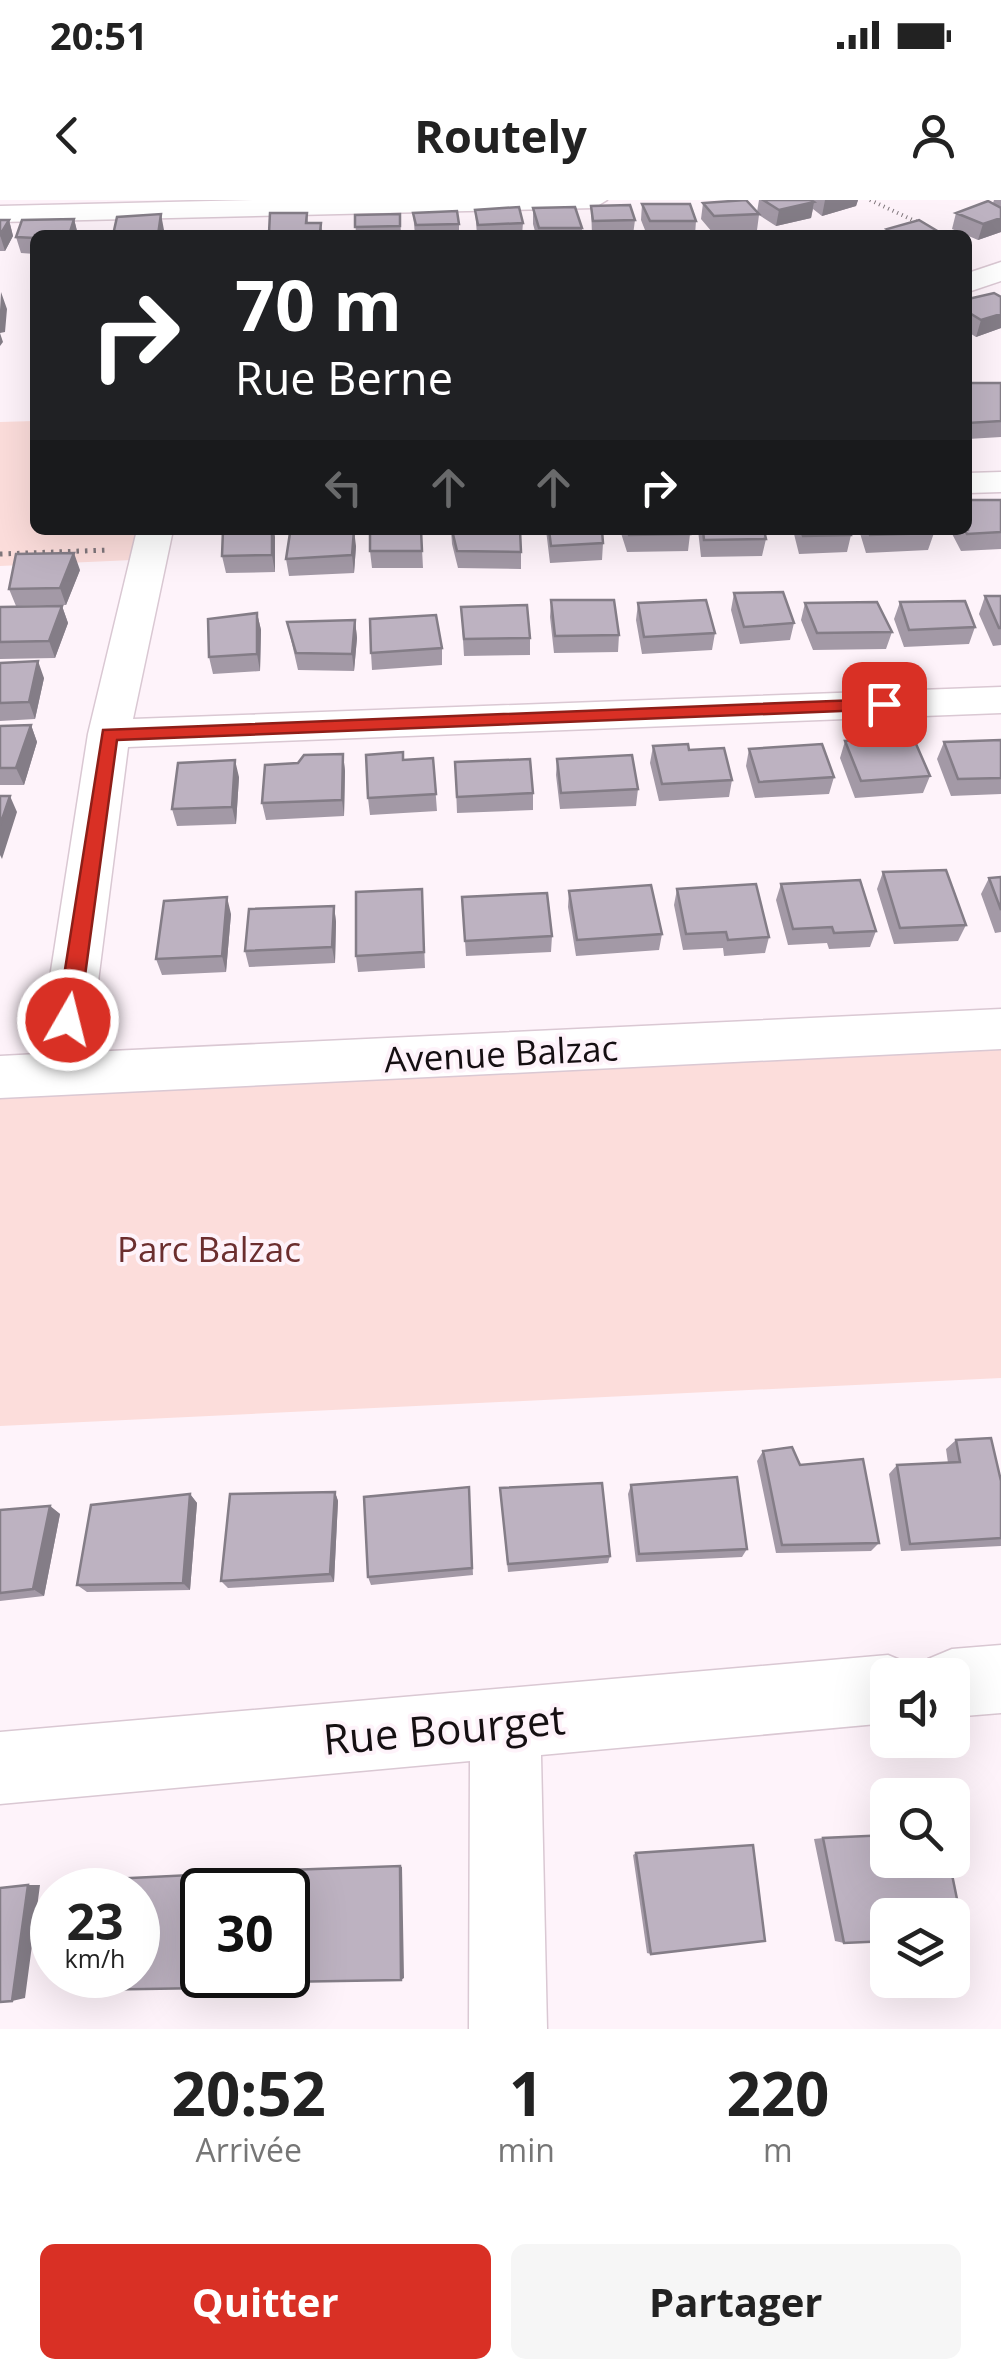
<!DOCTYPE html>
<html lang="fr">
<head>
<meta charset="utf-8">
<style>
  body { margin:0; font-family:"Open Sans",sans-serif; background:#f6f6f6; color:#222; height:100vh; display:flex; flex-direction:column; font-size:38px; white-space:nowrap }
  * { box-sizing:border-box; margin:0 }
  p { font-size:32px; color:#767676 }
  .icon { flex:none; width:55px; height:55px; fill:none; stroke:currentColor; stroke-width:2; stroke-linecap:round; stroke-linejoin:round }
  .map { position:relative; height:1829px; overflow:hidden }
  .details { display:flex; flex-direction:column; background:#fff; flex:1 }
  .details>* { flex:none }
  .top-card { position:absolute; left:30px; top:30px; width:942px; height:305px; border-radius:15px; box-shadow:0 10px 40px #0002; background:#202124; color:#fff; overflow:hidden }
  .buttons { position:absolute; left:870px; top:1458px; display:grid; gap:20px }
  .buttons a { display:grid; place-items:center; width:100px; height:100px; border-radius:15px; background:#fff; box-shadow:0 10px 40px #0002; font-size:50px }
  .speed { position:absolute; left:30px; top:1668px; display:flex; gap:20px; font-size:50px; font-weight:700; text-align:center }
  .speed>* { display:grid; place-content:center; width:130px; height:130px; border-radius:50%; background:#fff; box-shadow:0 10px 40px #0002; line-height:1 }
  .speed small { font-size:25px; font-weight:400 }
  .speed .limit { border:5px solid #111; border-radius:15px; background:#fff; color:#111 }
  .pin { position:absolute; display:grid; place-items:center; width:85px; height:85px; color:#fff; margin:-42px; border-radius:20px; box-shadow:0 5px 15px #0006 }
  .me { position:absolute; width:110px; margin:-55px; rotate:8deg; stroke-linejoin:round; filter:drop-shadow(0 0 8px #0008) }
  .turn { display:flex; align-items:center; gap:35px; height:210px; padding:0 40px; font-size:45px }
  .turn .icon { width:130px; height:130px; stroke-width:2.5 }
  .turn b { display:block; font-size:70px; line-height:85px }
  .lanes { display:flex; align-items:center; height:95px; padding:0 40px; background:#0003; justify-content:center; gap:50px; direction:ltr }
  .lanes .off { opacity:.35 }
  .eta { display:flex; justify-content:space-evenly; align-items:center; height:170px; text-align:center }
  .eta b { font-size:60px; font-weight:700; line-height:70px }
  .button { display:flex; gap:20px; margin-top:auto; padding:20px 40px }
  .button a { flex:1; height:115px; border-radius:15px; background:#d93025; color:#fff; font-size:40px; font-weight:700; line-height:115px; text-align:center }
  .button a+a { background:#f6f6f6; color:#222 }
  .status { display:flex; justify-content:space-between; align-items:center; height:70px; padding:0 50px; background:#fff; direction:ltr }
  .status svg { height:28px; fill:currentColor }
  header { display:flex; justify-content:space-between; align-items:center; height:130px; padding:0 40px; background:#fff; font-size:45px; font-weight:700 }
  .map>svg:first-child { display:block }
  .green { fill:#fcdddb }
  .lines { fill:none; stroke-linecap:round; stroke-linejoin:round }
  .street-casing { stroke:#dac8d3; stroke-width:3 }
  .path-far1 { stroke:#7f767b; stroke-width:4; stroke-dasharray:1 4; stroke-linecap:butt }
  .path { stroke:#7f767b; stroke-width:5; stroke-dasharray:2.5 6; stroke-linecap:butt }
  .street { fill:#fff; fill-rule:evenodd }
  .wall { fill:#a399a6 }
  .shaded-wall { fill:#847d87 }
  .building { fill:#bdb2c1; stroke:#847d87; stroke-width:2.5 }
  .route { fill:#d93025; stroke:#8d1f18; stroke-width:2.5 }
  .labels { text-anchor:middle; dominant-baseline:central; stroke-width:8; stroke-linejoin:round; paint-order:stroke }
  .street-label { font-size:35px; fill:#150f12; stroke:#fef3fa }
  .park-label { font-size:35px; fill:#6b2e2e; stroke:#fef3fa }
  .near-street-label { font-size:42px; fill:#150f12; stroke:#fef3fa }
</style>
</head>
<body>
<div class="status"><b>20:51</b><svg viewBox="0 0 49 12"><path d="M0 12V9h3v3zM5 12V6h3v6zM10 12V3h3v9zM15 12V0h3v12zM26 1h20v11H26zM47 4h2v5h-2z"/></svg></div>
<header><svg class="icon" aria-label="back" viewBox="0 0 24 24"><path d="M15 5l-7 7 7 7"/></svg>Routely<svg class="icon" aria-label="person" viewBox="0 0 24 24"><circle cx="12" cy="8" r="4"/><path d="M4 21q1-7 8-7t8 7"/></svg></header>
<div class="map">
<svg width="1001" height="1829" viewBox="0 0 1001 1829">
  <rect width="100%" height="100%" fill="#fef3fa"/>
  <path class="green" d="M 35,221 L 35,330 L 135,330 L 132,360 L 0,366 L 0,222 Z
    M 1001,843 L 1001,1178 L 0,1226 L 0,890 Z"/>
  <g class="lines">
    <g class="street-casing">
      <path id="street" d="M 253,0 L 607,0 L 594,8 L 0,22 L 0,6 Z
        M 1001,62 L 1001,81 L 968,92 L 968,73 Z
        M 1001,272 L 1001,292 L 968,293 L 968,273 Z
        M 137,330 L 173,330 L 133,519 L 1001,487 L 1001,513 L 128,547 L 89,852 L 1001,809 L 1001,849 L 0,898 L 0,856 L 38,854 L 88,534 Z
        M 1001,1445 L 1001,1513 L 952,1517 L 952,1475 L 921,1475 L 928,1459 L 952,1449 Z
        M 888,1455 L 912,1465 L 917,1475 L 888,1475 L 888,1523 L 541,1555 L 547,1829 L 469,1829 L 470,1561 L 0,1604 L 0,1532 Z"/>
    </g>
    <path class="path-far1" d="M 870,0 L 919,23"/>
    <path class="path" d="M 0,354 L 109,350"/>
    <use href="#street" class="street"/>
  </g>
  <path class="wall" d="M 759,0 L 858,0 L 856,6 L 822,16 L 813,9 L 811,18 L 776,26 L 759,15 L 757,30 L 712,32 L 701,19 L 703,3 L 757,12 Z
    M 994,0 L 1001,0 L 1001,32 L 978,40 L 952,29 L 956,13 L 993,3 Z
    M 642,4 L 696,21 L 695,35 L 647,35 L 641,20 Z
    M 591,6 L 635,20 L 633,35 L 592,35 Z
    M 533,8 L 582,28 L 582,35 L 536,35 L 533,24 Z
    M 475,10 L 523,23 L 522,35 L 477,35 Z
    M 307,13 L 308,23 L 321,23 L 323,35 L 269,35 L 269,33 Z
    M 413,13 L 459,24 L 459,35 L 415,35 Z
    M 400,14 L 401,35 L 356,35 L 355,15 Z
    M 74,19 L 78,35 L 35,35 L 35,54 L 21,53 L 16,37 L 22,20 Z
    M 0,20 L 9,20 L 13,36 L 5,51 L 0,51 Z
    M 1001,97 L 1001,128 L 976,137 L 968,132 L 968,99 Z
    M 968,178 L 971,183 L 1001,183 L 1001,237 L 968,239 Z
    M 1001,300 L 1001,349 L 961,351 L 950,330 L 968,330 Z
    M 223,330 L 274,330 L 275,372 L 226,373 L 222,356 Z
    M 421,330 L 423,368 L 372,368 L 370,351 Z
    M 451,330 L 521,352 L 521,369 L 458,368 L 452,344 Z
    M 546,330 L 602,330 L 603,343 L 602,360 L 550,363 Z
    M 620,330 L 689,330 L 690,334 L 688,351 L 627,352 Z
    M 698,330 L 764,330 L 766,339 L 762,356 L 701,357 Z
    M 793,330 L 850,330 L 851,335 L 847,352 L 799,354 Z
    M 859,330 L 933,330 L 934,333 L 928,350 L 866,353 Z
    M 356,346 L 354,373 L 289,376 L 286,359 Z
    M 80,370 L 66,405 L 16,406 L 9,389 Z
    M 734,393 L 794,423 L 790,440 L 740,444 L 731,410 Z
    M 985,396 L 1001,396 L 1001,445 L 993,446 L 979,414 Z
    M 551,400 L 619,435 L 618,452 L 554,453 L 550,417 Z
    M 900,402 L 975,427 L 969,444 L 904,447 L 894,419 Z
    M 638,403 L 715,433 L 712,450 L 642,454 L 636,420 Z
    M 805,403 L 892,432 L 886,449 L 813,450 L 801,420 Z
    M 62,406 L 68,423 L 55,458 L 0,459 L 0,407 Z
    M 461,407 L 530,438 L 530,455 L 464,456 Z
    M 257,413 L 261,430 L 260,471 L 213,474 L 209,457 Z
    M 355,420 L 357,438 L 354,471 L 298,470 L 287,422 Z
    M 442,448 L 442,465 L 372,470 L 371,453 Z
    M 0,463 L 44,478 L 35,519 L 0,521 Z
    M 31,525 L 37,542 L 24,585 L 0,585 L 0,526 Z
    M 1001,540 L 1001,594 L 951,596 L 937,559 L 944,542 Z
    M 845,541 L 930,576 L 923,593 L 855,598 L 840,558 Z
    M 653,546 L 689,550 L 732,580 L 729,597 L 659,601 L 650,563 Z
    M 749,549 L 834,577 L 829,594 L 755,598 L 746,566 Z
    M 343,554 L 345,571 L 344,616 L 266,620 L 262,603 L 298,563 Z
    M 433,558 L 437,611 L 370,615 L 368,598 L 403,560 Z
    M 557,559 L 638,589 L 636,606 L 560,609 L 556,575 Z
    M 455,562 L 533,593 L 533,610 L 457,613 Z
    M 239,577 L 236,624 L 177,626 L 172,609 Z
    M 883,672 L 966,725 L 958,741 L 894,744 L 877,689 Z
    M 1001,677 L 1001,732 L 995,733 L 981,694 L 989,678 Z
    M 781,684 L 876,731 L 870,747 L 829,749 L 827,743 L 788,745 L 776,700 Z
    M 422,689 L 425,768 L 358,772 L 356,756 Z
    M 677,689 L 769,737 L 765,753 L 724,756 L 723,748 L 683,750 L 674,705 Z
    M 569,691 L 662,734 L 659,750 L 576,756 L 568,707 Z
    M 462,697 L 552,736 L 551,752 L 466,756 Z
    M 334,706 L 336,722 L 335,763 L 249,767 L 245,751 Z
    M 231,714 L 226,772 L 162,775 L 156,759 Z
    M 956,1240 L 1001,1281 L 1001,1346 L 901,1351 L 889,1274 L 897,1265 L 948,1263 L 946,1249 Z
    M 763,1251 L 800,1265 L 879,1343 L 871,1351 L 776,1353 L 757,1261 Z
    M 631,1285 L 747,1349 L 742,1357 L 636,1362 L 628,1294 Z
    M 469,1287 L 473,1375 L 371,1385 L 368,1377 Z
    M 500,1288 L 610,1356 L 608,1363 L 508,1372 Z
    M 335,1292 L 338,1301 L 334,1382 L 228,1388 L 221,1381 Z
    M 190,1294 L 197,1303 L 190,1390 L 87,1392 L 77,1385 Z
    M 50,1306 L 60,1314 L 44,1396 L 0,1401 L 0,1310 Z
    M 823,1638 L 844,1743 L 835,1741 L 814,1639 Z
    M 636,1653 L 651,1754 L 647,1753 L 633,1655 Z"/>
  <path class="shaded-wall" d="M 825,0 L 858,0 L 856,6 L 822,16 Z
    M 814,2 L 811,18 L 776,26 L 779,10 Z
    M 161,14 L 164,30 L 163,35 L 158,35 Z
    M 1001,18 L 1001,32 L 978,40 L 983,24 Z
    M 74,19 L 78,35 L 69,35 Z
    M 9,20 L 13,36 L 5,51 L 0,35 Z
    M 1,92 L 7,109 L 5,132 L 0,133 L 3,142 L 0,146 L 0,110 Z
    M 1001,114 L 1001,128 L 976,137 L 981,120 Z
    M 272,330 L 274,330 L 275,337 L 275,372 L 272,355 Z
    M 354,330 L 356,346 L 354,373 L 352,355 Z
    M 74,353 L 80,370 L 66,405 L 60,388 Z
    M 62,406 L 68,423 L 55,458 L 49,441 Z
    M 257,413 L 261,430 L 260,471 L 257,454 Z
    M 355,420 L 357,438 L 354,471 L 352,454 Z
    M 38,461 L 44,478 L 35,519 L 29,502 Z
    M 31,525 L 37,542 L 24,585 L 16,568 Z
    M 343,554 L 345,571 L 344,616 L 342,600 Z
    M 235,560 L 239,577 L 236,624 L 232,607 Z
    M 10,596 L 17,612 L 2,659 L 0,655 L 0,625 Z
    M 227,697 L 231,714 L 226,772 L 222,756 Z
    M 334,706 L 336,722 L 335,763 L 332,747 Z
    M 335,1292 L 338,1301 L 334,1382 L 330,1374 Z
    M 190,1294 L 197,1303 L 190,1390 L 183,1383 Z
    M 50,1306 L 60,1314 L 44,1396 L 33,1389 Z
    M 400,1666 L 402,1667 L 404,1778 L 401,1780 Z
    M 211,1674 L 219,1675 L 218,1690 L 210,1690 Z
    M 28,1685 L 40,1685 L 25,1798 L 12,1801 Z
    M 207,1775 L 215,1775 L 214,1786 L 206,1788 Z"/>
  <path class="building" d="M 746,0 L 759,14 L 714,16 L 703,3 Z
    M 763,0 L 811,0 L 814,2 L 779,10 Z
    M 988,1 L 1001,8 L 1001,18 L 983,24 L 956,13 Z
    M 642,4 L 690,4 L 696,21 L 650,21 Z
    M 630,5 L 635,20 L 593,21 L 591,6 Z
    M 519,7 L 523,23 L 478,25 L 475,10 Z
    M 575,7 L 582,28 L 539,28 L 533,8 Z
    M 457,11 L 459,24 L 416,25 L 413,13 Z
    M 270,13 L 307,13 L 306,23 L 321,23 L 320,32 L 269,33 Z
    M 161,14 L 158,35 L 113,35 L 117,17 Z
    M 400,14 L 400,26 L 355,27 L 355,15 Z
    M 74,19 L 69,35 L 35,35 L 35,38 L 16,37 L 22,20 Z
    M 0,20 L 9,20 L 0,35 Z
    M 919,20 L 944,35 L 898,35 L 887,29 Z
    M 879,32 L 883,35 L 862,35 Z
    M 994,93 L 1001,97 L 1001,114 L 981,120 L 968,112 L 968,99 Z
    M 968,178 L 971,183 L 1001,183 L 1001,221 L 968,223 Z
    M 968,300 L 1001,300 L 1001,332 L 967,334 L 965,330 L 968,330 Z
    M 223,330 L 272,330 L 272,355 L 222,356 Z
    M 334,330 L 354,330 L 352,355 L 286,359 L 290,333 Z
    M 370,330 L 421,330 L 422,351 L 370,351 Z
    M 452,330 L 520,330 L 521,352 L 457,351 Z
    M 549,330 L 602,330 L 603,343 L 551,346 Z
    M 627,330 L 689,330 L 690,334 L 629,335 Z
    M 703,330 L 764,330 L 766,339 L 704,340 Z
    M 801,330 L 850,330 L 851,335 L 803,336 Z
    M 869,330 L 933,330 L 934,333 L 870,335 Z
    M 74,353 L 60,388 L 9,389 L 16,354 Z
    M 783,392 L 794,423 L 744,427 L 734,393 Z
    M 985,396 L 1001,396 L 1001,428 L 999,428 Z
    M 551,400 L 614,400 L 619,435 L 555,436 Z
    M 706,400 L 715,433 L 644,437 L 638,403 Z
    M 965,401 L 975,427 L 909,430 L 900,402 Z
    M 877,402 L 892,432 L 817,433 L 805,403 Z
    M 527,405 L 530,438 L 464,439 L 461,407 Z
    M 62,406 L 49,441 L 0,442 L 0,407 Z
    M 257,413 L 257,454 L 209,457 L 208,419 Z
    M 436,415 L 442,448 L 371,453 L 370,419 Z
    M 355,420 L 352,454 L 296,453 L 287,422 Z
    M 38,461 L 29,502 L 0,503 L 0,463 Z
    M 31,525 L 16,568 L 0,568 L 0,526 Z
    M 913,537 L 930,576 L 861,581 L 845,541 Z
    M 1001,540 L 1001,578 L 958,579 L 944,542 Z
    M 688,544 L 689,550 L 724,548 L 732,580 L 662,584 L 653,546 Z
    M 822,544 L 834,577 L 759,582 L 749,549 Z
    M 403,552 L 403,560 L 433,558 L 436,594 L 368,598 L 366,555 Z
    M 343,554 L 342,600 L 262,603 L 265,565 L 298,563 L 304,555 Z
    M 632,555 L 638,589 L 561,593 L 557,559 Z
    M 530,559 L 533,593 L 457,597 L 455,562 Z
    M 235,560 L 232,607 L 172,609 L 178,563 Z
    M 0,596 L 10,596 L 0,625 Z
    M 946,670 L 966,725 L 900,728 L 883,672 Z
    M 1001,677 L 1001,710 L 989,678 Z
    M 860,680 L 876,731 L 834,733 L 832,727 L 793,729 L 781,684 Z
    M 756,684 L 769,737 L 728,740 L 726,732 L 686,734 L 677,689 Z
    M 651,685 L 662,734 L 577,740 L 569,691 Z
    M 422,689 L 424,752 L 356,756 L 356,692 Z
    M 547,693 L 552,736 L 465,741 L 462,697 Z
    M 227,697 L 222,756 L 156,759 L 164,701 Z
    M 334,706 L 332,747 L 245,751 L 249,709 Z
    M 991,1238 L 1001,1281 L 1001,1338 L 910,1344 L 897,1265 L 960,1262 L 956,1240 Z
    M 792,1247 L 800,1265 L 863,1259 L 879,1343 L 782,1345 L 763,1251 Z
    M 737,1277 L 747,1349 L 639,1354 L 631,1285 Z
    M 602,1283 L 610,1356 L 508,1364 L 500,1288 Z
    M 469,1287 L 472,1368 L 368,1377 L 364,1297 Z
    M 335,1292 L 330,1374 L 221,1381 L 230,1294 Z
    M 190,1294 L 183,1383 L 77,1385 L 91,1305 Z
    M 50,1306 L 33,1389 L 0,1393 L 0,1310 Z
    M 888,1635 L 888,1660 L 949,1660 L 965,1738 L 952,1738 L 952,1715 L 888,1715 L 888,1741 L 844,1743 L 823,1638 Z
    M 753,1645 L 765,1741 L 651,1754 L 636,1653 Z
    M 400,1666 L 401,1780 L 279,1782 L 279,1775 L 288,1775 L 288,1690 L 286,1690 L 288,1670 Z
    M 211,1674 L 210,1690 L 202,1690 L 202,1775 L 207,1775 L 206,1788 L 82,1790 L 83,1775 L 138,1775 L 138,1690 L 90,1690 L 91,1680 Z
    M 28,1685 L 12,1801 L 0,1802 L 0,1688 Z"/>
  <path class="route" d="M 884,499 L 893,504 L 890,509 L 117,540 L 79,820 L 68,829 L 57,820 L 103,530 Z"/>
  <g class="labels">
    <g class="street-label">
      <text transform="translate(501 853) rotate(-3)">Avenue Balzac</text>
    </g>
    <g class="park-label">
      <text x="209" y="1048">Parc Balzac</text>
    </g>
    <g class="near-street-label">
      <text transform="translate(444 1528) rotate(-5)">Rue Bourget</text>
    </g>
  </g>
</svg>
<div class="buttons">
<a><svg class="icon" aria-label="sound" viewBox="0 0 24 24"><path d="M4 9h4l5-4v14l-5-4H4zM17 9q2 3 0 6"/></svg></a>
<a><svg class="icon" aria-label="search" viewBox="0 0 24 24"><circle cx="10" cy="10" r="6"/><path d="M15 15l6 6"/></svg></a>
<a><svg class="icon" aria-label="layers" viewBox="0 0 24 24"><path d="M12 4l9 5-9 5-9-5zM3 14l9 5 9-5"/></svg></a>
</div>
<div class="speed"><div>23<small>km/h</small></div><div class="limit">30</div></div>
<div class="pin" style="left:884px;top:504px;background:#d93025"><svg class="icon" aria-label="arrive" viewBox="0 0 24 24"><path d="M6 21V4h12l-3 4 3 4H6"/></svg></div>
<svg class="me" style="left:68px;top:820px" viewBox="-20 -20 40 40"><circle r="17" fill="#d93025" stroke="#fff" stroke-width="3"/><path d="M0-11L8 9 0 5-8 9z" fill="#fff"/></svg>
<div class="top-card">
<div class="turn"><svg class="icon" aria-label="right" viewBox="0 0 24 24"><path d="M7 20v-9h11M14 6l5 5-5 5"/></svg><div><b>70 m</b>Rue Berne</div></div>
<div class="lanes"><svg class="icon off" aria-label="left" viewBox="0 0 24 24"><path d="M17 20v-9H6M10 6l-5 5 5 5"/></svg><svg class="icon off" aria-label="ahead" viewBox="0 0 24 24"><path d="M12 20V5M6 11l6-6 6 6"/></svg><svg class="icon off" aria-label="ahead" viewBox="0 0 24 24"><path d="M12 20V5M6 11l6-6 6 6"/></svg><svg class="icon" aria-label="right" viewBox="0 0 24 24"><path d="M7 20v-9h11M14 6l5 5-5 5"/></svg></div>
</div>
</div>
<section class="details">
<div class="eta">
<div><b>20:52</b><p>Arrivée</p></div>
<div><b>1</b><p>min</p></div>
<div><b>220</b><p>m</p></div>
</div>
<div class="button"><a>Quitter</a><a>Partager</a></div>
</section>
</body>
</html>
